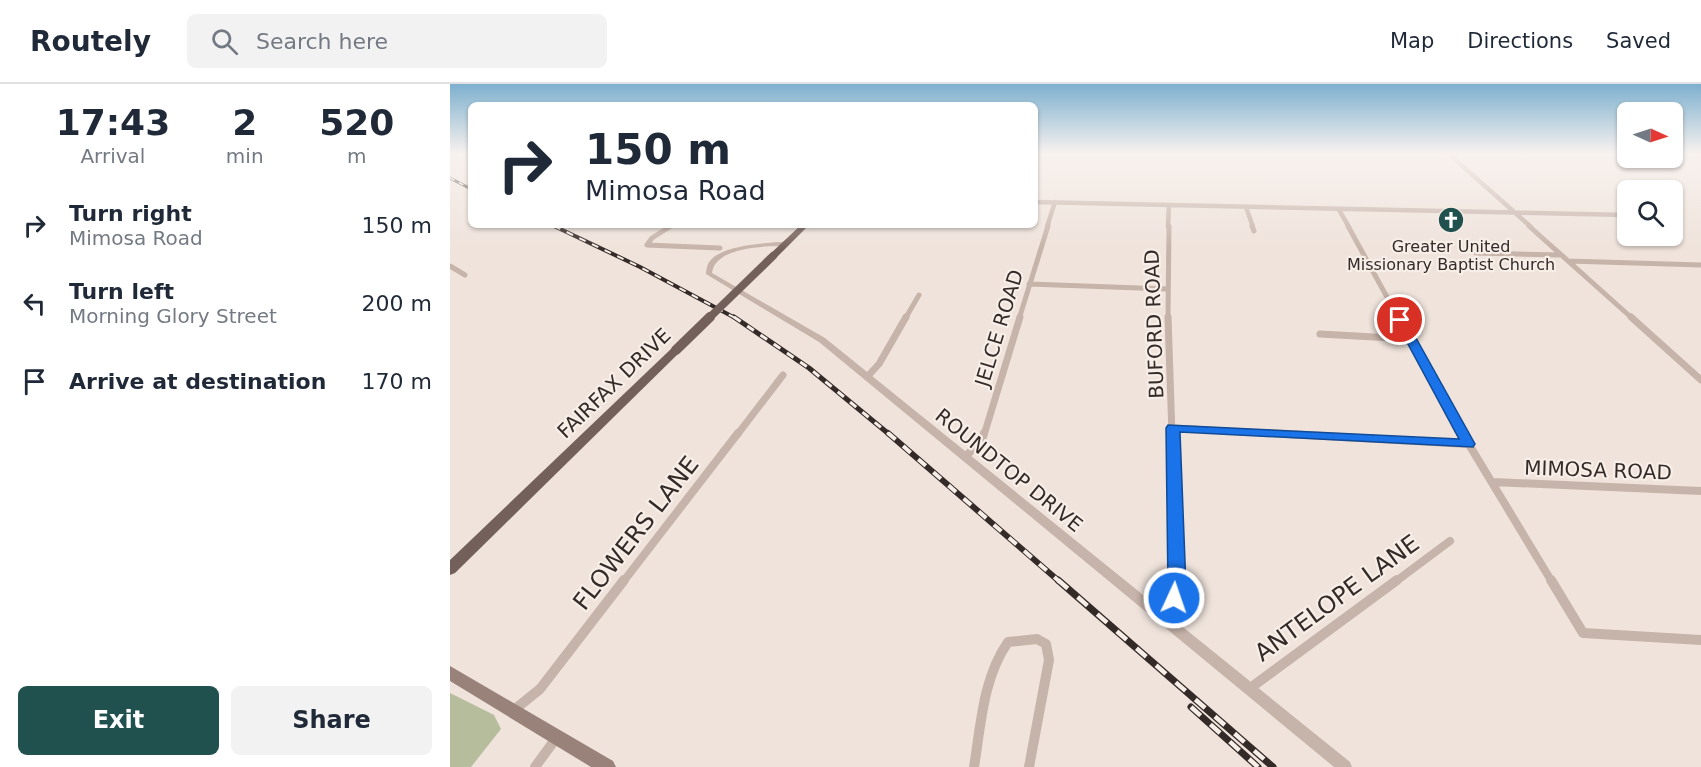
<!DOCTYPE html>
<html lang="en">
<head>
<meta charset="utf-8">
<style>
  body { margin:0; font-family:"DejaVu Sans",sans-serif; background:#f2f2f3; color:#1f2937; height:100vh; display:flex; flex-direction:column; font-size:22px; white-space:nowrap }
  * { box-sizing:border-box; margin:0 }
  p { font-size:20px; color:#747a83 }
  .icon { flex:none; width:33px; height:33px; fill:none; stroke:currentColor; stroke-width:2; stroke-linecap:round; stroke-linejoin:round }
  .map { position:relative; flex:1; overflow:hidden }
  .side { display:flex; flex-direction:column; background:#fff; width:450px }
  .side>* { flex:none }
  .hud { position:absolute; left:18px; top:18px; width:570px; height:126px; border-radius:9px; box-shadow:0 2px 4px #0004; background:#fff; color:#1f2937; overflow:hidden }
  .needle { width:39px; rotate:93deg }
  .buttons { position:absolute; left:1167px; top:18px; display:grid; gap:12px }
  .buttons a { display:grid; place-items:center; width:66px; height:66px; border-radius:9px; background:#fff; box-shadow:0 2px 4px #0004; font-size:30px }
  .pin { position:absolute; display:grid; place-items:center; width:51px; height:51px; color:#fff; margin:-26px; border:3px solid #fff; border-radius:50%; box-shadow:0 2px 6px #0007 }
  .me { position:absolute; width:66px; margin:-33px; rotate:3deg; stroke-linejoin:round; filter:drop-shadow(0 0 4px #0008) }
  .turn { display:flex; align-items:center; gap:21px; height:126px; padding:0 18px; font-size:27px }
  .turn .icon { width:78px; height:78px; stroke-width:2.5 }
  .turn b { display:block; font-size:42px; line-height:51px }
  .eta { display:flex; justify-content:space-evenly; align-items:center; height:102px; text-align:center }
  .eta b { font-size:36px; font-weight:700; line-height:42px }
  .primary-button { display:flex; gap:12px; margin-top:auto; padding:12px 18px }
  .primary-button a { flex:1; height:69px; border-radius:9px; background:#21514f; color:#fff; font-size:24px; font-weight:700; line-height:69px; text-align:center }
  .primary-button a+a { background:#f2f2f3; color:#1f2937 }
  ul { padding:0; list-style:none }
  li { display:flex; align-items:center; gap:18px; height:78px; padding:0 18px }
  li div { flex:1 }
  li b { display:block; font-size:22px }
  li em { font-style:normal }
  header { display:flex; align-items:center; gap:36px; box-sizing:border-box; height:84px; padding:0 30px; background:#fff; border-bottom:2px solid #e0e1e3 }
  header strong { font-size:28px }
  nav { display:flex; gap:33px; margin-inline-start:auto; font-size:21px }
  .search { width:420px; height:54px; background:#f2f2f3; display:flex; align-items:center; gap:15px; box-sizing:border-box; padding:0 21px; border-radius:9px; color:#747a83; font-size:22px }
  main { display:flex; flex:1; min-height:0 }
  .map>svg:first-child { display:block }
  .green { fill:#b6bd9d }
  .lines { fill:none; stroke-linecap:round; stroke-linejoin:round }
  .minor-far4 { stroke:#c6b3a9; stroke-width:4.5 }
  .minor-far3 { stroke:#c6b3a9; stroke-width:5 }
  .minor-far2 { stroke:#c6b3a9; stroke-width:7 }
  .minor-far1 { stroke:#c6b3a9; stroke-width:8 }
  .minor { stroke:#c6b3a9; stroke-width:10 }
  .tertiary { fill:#c6b3a9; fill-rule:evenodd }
  .secondary { fill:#99827a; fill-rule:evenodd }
  .primary { fill:#74605a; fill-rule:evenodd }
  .rail-far4-casing { stroke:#342a28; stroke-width:3 }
  .rail-far3-casing { stroke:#342a28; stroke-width:4 }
  .rail-far2-casing { stroke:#342a28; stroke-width:5 }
  .rail-far1-casing { stroke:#342a28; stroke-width:6 }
  .rail-casing { stroke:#342a28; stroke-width:7 }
  .rail-far4 { stroke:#f7eee7; stroke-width:1.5; stroke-dasharray:5; stroke-linecap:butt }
  .rail-far3 { stroke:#f7eee7; stroke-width:2; stroke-dasharray:7; stroke-linecap:butt }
  .rail-far2 { stroke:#f7eee7; stroke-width:3; stroke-dasharray:8; stroke-linecap:butt }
  .rail-far1 { stroke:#f7eee7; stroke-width:4; stroke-dasharray:10; stroke-linecap:butt }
  .rail { stroke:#f7eee7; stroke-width:4.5; stroke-dasharray:13; stroke-linecap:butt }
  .primary-bridge-far1 { stroke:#74605a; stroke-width:8 }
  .primary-bridge { stroke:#74605a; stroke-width:10 }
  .route { fill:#1a73e8; stroke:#114b97; stroke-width:1.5 }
  .labels { text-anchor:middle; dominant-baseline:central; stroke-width:4.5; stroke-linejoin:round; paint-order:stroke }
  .far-poi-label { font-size:16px; fill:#342a28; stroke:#f7eee7 }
  .street-label { font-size:20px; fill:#342a28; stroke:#f7eee7 }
  .near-street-label { font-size:24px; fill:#342a28; stroke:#f7eee7 }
</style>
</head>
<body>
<header>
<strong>Routely</strong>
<div class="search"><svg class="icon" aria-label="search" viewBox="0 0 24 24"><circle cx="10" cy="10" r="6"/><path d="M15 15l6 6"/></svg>Search here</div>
<nav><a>Map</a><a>Directions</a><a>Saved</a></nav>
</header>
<main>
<section class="side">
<div class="eta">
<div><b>17:43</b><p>Arrival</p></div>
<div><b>2</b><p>min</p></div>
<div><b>520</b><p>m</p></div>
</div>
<ul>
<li><svg class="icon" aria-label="right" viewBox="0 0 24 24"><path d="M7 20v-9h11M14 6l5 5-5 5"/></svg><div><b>Turn right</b><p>Mimosa Road</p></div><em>150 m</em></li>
<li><svg class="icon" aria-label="left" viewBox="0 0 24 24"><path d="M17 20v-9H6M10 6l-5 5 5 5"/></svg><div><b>Turn left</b><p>Morning Glory Street</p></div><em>200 m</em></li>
<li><svg class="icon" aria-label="arrive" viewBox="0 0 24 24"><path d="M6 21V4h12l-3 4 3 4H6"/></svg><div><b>Arrive at destination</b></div><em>170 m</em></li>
</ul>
<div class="primary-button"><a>Exit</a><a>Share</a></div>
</section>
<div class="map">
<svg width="1251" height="683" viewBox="0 0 1251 683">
  <rect width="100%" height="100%" fill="#efe3db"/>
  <path class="green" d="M 0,609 L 44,631 L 51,645 L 21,683 L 0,683 Z"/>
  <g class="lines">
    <path class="minor-far4" d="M 999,70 L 1081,143
      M 585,118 L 1178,131
      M 796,123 L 803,143
      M 889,126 L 899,143
      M 218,143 L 222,141
      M 597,143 L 605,118
      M 718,143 L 719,121"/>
    <path class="minor-far3" d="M 221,142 L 202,154 L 197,161 L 270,164
      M 802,142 L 804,147
      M 898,142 L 949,235
      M 1079,142 L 1183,235
      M 1026,169 L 1111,171
      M 1118,177 L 1251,181
      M 0,182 L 15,191
      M 579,200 L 717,205
      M 455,235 L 469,211
      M 569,235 L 598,142
      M 718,235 L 719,142"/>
    <path class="minor-far2" d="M 718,233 L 722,351
      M 948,233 L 1013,351
      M 1181,233 L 1251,296
      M 870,250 L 960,255
      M 417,293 L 429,280 L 456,233
      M 723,344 L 847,351
      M 287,351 L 333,291
      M 534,351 L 570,233"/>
    <path class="minor-far1" d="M 722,349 L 727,498
      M 820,349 L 1018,360
      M 1012,349 L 1102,498
      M 515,373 L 532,356 L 534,349
      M 1043,398 L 1251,407
      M 173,498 L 288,349
      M 945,498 L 1000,457"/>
    <path class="minor" d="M 1101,496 L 1133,549 L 1251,556
      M 712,534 C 720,522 727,511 727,496
      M 799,605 L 947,496
      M 64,626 L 90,605 L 174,496
      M 85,683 L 107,653
      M 524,683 C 531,640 533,594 558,558 L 587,555 L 596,560 L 599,576 L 579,683"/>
    <path class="tertiary" d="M 327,158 L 335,158 L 338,160 L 335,162 C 314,162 265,163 262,189 L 375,254 L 900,678 L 902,683 L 884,683 L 369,258 L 256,190 C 256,188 257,182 258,180 C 267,162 309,160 327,158 Z"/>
    <path class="secondary" d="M 0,582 L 163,677 L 166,683 L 141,683 L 0,597 Z"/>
    <path class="primary" d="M 351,141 L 359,141 L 326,174 L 320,174 L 320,170 Z
      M 226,263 L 231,266 L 230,268 L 5,489 L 0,491 L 0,476 L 222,264 Z"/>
    <g class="rail-far4-casing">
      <path id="rail-far4" d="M 0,94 L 21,105
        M 102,141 L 107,143"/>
    </g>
    <g class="rail-far3-casing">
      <path id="rail-far3" d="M 104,142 L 190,183 L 287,235"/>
    </g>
    <g class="rail-far2-casing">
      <path id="rail-far2" d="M 284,233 L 359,284 L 440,351"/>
    </g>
    <g class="rail-far1-casing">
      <path id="rail-far1" d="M 438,349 L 610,498"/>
    </g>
    <g class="rail-casing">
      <path id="rail" d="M 608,496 L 823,683
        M 741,623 L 808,683"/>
    </g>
    <use href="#rail-far4" class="rail-far4"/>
    <use href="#rail-far3" class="rail-far3"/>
    <use href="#rail-far2" class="rail-far2"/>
    <use href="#rail-far1" class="rail-far1"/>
    <use href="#rail" class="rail"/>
    <path class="primary-bridge-far1" d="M 258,235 L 323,172"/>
    <path class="primary-bridge" d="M 226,266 L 260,233"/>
  </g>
  <linearGradient id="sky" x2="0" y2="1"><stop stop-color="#7db0ce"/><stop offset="0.42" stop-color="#f8f2ef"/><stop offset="1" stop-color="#f8f2ef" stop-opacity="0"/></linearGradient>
  <rect width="1251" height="166" fill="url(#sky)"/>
  <path class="route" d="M 950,233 L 956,236 L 1025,360 L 1023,363 L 730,348 L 736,504 L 731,520 L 724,522 L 718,520 L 715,514 L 718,504 L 716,344 L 718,341 L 1009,355 L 945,236 Z"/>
  <defs>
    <g id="church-disc" transform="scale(1.35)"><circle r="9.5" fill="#21514f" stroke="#f7eee7"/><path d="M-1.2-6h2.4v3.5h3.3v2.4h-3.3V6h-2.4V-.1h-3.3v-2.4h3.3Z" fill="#fff"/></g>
  </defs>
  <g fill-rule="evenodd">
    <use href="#church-disc" x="1001" y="136"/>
  </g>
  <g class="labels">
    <g class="far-poi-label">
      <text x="1001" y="162">Greater United<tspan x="1001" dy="18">Missionary Baptist Church</tspan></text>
    </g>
    <g class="street-label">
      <text transform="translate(704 240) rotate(-92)">BUFORD ROAD</text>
      <text transform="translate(549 244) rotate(-73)">JELCE ROAD</text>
      <text transform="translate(164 299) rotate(-44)">FAIRFAX DRIVE</text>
      <text transform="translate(559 386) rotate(39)">ROUNDTOP DRIVE</text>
      <text transform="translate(1148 386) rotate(2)">MIMOSA ROAD</text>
    </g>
    <g class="near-street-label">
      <text transform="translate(186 449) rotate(-52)">FLOWERS LANE</text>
      <text transform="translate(887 514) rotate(-36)">ANTELOPE LANE</text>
    </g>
  </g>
</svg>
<div class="buttons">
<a><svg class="needle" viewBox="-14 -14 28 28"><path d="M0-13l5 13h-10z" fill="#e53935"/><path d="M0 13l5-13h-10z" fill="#747a83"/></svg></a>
<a><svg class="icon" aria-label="search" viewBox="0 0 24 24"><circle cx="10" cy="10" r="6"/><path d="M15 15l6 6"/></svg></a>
</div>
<div class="pin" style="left:950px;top:236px;background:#d93025"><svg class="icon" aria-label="arrive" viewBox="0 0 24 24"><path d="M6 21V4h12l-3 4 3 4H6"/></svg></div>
<svg class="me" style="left:724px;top:514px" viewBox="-20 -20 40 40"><circle r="17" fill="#1a73e8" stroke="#fff" stroke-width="3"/><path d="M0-11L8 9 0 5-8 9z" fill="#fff"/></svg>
<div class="hud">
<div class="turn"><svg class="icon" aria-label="right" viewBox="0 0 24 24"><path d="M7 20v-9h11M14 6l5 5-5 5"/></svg><div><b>150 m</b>Mimosa Road</div></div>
</div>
</div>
</main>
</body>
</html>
